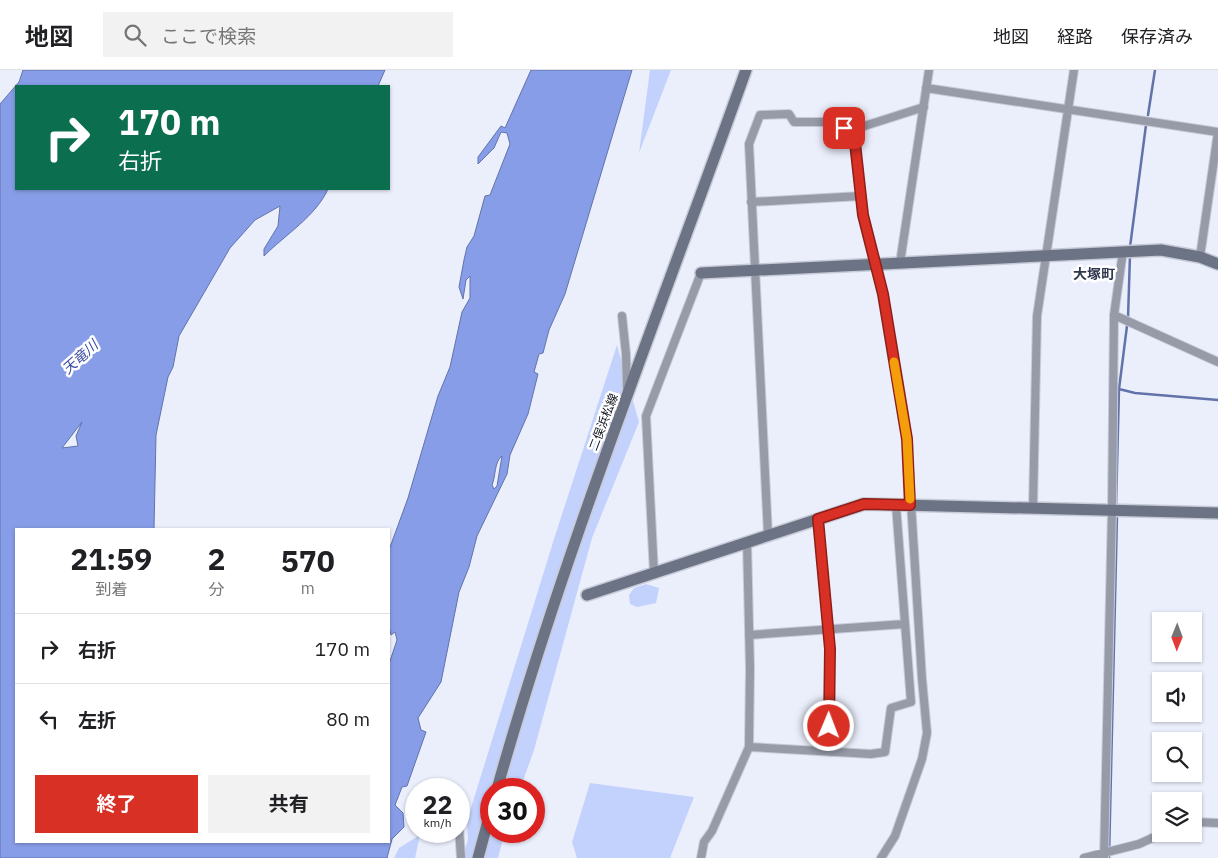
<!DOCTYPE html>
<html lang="ja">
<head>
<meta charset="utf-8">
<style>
  body { margin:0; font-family:"IBM Plex Sans","Noto Sans JP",sans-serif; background:#f2f2f2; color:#202124; height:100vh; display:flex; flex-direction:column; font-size:19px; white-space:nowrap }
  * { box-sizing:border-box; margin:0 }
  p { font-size:16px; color:#757577 }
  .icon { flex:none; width:28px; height:28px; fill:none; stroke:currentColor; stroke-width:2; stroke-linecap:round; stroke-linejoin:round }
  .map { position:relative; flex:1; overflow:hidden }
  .side { position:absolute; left:15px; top:458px; width:375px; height:315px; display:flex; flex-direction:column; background:#fff; border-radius:0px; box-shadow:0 1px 4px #0004 }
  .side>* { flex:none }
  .hud { position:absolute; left:15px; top:15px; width:375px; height:105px; border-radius:0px; box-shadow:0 1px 4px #0004; background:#0b6e4f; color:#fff; overflow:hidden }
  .needle { width:32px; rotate:181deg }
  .controls { position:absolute; left:1152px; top:542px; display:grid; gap:10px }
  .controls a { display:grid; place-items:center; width:50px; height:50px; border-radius:0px; background:#fff; box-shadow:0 1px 4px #0004; font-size:25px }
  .speed { position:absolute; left:405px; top:708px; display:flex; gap:10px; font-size:25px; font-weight:700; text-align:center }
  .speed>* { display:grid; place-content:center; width:65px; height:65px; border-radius:50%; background:#fff; box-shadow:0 1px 4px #0004; line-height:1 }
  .speed small { font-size:12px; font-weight:400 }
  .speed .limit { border:8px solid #d22; background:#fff; color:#111 }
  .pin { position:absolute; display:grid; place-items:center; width:42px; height:42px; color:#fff; margin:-21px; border-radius:10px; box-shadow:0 2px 8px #0006 }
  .me { position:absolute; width:55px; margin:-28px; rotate:1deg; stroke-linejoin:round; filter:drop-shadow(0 0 4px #0008) }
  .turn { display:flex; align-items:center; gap:18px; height:105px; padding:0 20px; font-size:22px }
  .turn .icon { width:65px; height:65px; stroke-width:2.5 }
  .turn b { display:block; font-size:35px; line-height:42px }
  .eta { display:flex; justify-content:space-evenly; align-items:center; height:85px; text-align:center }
  .eta b { font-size:30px; font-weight:700; line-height:35px }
  .action { display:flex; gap:10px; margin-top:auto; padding:10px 20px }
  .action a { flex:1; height:58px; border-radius:0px; background:#d93025; color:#fff; font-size:20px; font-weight:700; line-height:58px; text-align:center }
  .action a+a { background:#f2f2f2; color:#202124 }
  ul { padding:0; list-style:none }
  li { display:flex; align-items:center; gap:15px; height:70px; padding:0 20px; border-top:1px solid #e0e0e0 }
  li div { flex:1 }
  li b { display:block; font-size:19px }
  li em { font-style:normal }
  header { display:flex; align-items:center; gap:30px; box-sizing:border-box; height:70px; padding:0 25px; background:#fff; border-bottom:1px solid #e0e0e0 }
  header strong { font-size:24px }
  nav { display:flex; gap:28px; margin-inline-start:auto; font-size:18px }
  .search { width:350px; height:45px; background:#f2f2f2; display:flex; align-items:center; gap:12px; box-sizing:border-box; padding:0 18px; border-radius:0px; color:#757577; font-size:19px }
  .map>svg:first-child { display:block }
  .green { fill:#c3d1fd }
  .water { fill:#879de7; stroke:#6273aa; fill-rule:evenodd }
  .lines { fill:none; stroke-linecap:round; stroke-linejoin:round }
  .stream { stroke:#6273aa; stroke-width:2.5 }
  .street-casing { stroke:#c7cbd8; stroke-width:10 }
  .secondary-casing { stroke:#c7cbd8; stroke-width:14 }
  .street { stroke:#979ba8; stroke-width:8 }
  .secondary { stroke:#6c7385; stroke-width:11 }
  .route-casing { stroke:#8d1f18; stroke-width:12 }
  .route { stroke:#d93025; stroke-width:9 }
  .slow { stroke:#f59e0b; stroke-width:9 }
  .labels { text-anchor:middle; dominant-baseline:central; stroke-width:5; stroke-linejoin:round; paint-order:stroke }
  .street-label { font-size:12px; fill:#0d101a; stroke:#fff }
  .neighbourhood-label { font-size:14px; font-weight:bold; fill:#2f374e; stroke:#fff }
  .water-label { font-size:14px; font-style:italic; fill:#394ba1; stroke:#fff }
</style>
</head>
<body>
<header>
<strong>地図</strong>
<div class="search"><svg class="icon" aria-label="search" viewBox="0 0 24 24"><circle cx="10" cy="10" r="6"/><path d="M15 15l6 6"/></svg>ここで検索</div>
<nav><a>地図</a><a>経路</a><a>保存済み</a></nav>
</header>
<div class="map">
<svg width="1218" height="788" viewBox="0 0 1218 788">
  <rect width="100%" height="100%" fill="#ebeffc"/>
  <path class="green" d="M 650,0 L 671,0 L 639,83 Z
    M 617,275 L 639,352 L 592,468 L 534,680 L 520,719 L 491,719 L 491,761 L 505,761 L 498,788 L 462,788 L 468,770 L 467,751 L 554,469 Z
    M 646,514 L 659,518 L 656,533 L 637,537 L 630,534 L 629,525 L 634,518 Z
    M 590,713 L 694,727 L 670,788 L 577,788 L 572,772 Z
    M 420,765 L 415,788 L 394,788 L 399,778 Z"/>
  <path class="water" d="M 23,0 L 385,0 L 378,16 L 16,16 L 16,119 L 328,119 C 316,146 285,165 264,186 L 264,179 L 278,156 L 280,136 L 255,150 L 230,178 L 179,266 L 173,297 L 168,307 L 156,365 L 154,459 L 16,459 L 16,771 L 389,771 L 389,594 L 397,570 L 395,562 L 391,565 L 389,556 L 389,480 L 408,428 L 438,326 L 450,297 L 462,242 L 470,228 L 470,206 L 466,210 L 463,229 L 459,217 L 464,190 L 467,177 L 474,166 L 485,126 L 490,125 L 510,74 L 507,63 L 501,62 L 494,78 L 478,94 L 478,87 L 501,56 L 505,58 L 531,0 L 632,0 L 565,224 L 549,260 L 543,283 L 539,284 L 534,302 L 538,304 L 528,344 L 510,385 L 507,404 L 477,466 L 469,497 L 459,522 L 441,612 L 418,648 L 421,660 L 426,662 L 407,716 L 402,717 L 395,735 L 403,743 L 404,757 L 392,769 L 387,788 L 0,788 L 0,34 L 19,12 ZM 82,352 L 76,366 L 78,376 L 62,378 ZM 502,386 L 497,416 L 494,419 L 492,415 C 496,406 494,392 502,386 Z"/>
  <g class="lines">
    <path class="stream" d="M 1148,45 L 1155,0
      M 1130,177 L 1146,55
      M 1119,319 L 1135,323 L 1218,330
      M 1116,437 L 1119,319 L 1128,248 L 1130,185
      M 1109,788 L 1117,445"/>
    <g class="street-casing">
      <path id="street" d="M 926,18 L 1218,62
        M 751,132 L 861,126
        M 1200,187 L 1218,62
        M 900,193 L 929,0
        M 1114,245 L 1218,292
        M 622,246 L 626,284 L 627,319
        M 1033,438 L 1037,246 L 1074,0
        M 818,449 L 830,579 L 830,682
        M 768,465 L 749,74 L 760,45 L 789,44 L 794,52 L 835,52 L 854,64
        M 654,503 L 646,346 L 701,203
        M 749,565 L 905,554
        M 749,677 L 871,684 L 885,682 L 891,638 L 911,632 L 896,435
        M 1194,752 L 1218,753
        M 459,758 L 461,788
        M 701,788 L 704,772 L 712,761 L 749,677 L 750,599 L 747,472
        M 881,788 L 895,766 L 922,689 L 927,663 L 922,609 L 907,369 L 883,224 L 863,145 L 854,64 L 855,59 L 924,37
        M 1084,788 L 1139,774 L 1161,764
        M 1104,788 L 1112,440 L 1114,245 L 1123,181"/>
    </g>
    <g class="secondary-casing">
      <path id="secondary" d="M 701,203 L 1161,180 L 1200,187 L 1218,194
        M 587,525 L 864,434 L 1218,443
        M 497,719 C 566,474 661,239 746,0
        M 478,788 L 491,740"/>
    </g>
    <use href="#street" class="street"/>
    <use href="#secondary" class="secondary"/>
  </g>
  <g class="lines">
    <g class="route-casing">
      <path id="route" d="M 829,656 L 830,579 L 818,449 L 864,434 L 910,435 L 907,369 L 883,224 L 863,145 L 854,64 L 844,58"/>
    </g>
    <use href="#route" class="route"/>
    <path class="slow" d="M 894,292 L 907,369 L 910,429"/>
  </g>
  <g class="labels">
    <g class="street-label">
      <text transform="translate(603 352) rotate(-69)">二俣浜松線</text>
    </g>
    <g class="neighbourhood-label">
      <text x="1094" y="204">大塚町</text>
    </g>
    <g class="water-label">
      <text transform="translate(80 287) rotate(-42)">天竜川</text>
    </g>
  </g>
</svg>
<div class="controls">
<a><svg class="needle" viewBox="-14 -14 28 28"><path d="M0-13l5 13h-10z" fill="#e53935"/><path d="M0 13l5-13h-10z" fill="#757577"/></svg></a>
<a><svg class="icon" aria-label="sound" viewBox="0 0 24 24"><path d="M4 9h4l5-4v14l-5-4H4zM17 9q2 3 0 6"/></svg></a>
<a><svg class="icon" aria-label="search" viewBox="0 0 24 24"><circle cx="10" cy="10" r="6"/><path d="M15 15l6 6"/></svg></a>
<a><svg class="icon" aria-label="layers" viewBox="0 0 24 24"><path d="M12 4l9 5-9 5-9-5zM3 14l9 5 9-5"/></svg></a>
</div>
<div class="speed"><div>22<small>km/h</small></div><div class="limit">30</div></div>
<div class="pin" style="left:844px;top:58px;background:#d93025"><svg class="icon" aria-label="arrive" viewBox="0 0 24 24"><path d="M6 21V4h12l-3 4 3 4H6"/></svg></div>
<svg class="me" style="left:829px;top:656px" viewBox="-20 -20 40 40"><circle r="17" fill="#d93025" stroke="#fff" stroke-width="3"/><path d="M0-11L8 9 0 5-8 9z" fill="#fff"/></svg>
<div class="hud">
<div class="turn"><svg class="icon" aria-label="right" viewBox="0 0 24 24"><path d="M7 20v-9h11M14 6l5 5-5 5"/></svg><div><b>170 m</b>右折</div></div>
</div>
<section class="side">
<div class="eta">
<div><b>21:59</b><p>到着</p></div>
<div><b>2</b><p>分</p></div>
<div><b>570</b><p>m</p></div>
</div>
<ul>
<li><svg class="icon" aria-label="right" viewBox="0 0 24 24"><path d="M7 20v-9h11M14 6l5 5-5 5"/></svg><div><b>右折</b></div><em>170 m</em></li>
<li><svg class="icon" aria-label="left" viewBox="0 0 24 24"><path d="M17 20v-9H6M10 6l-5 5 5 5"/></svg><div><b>左折</b></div><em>80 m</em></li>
</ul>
<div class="action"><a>終了</a><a>共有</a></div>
</section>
</div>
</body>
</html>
